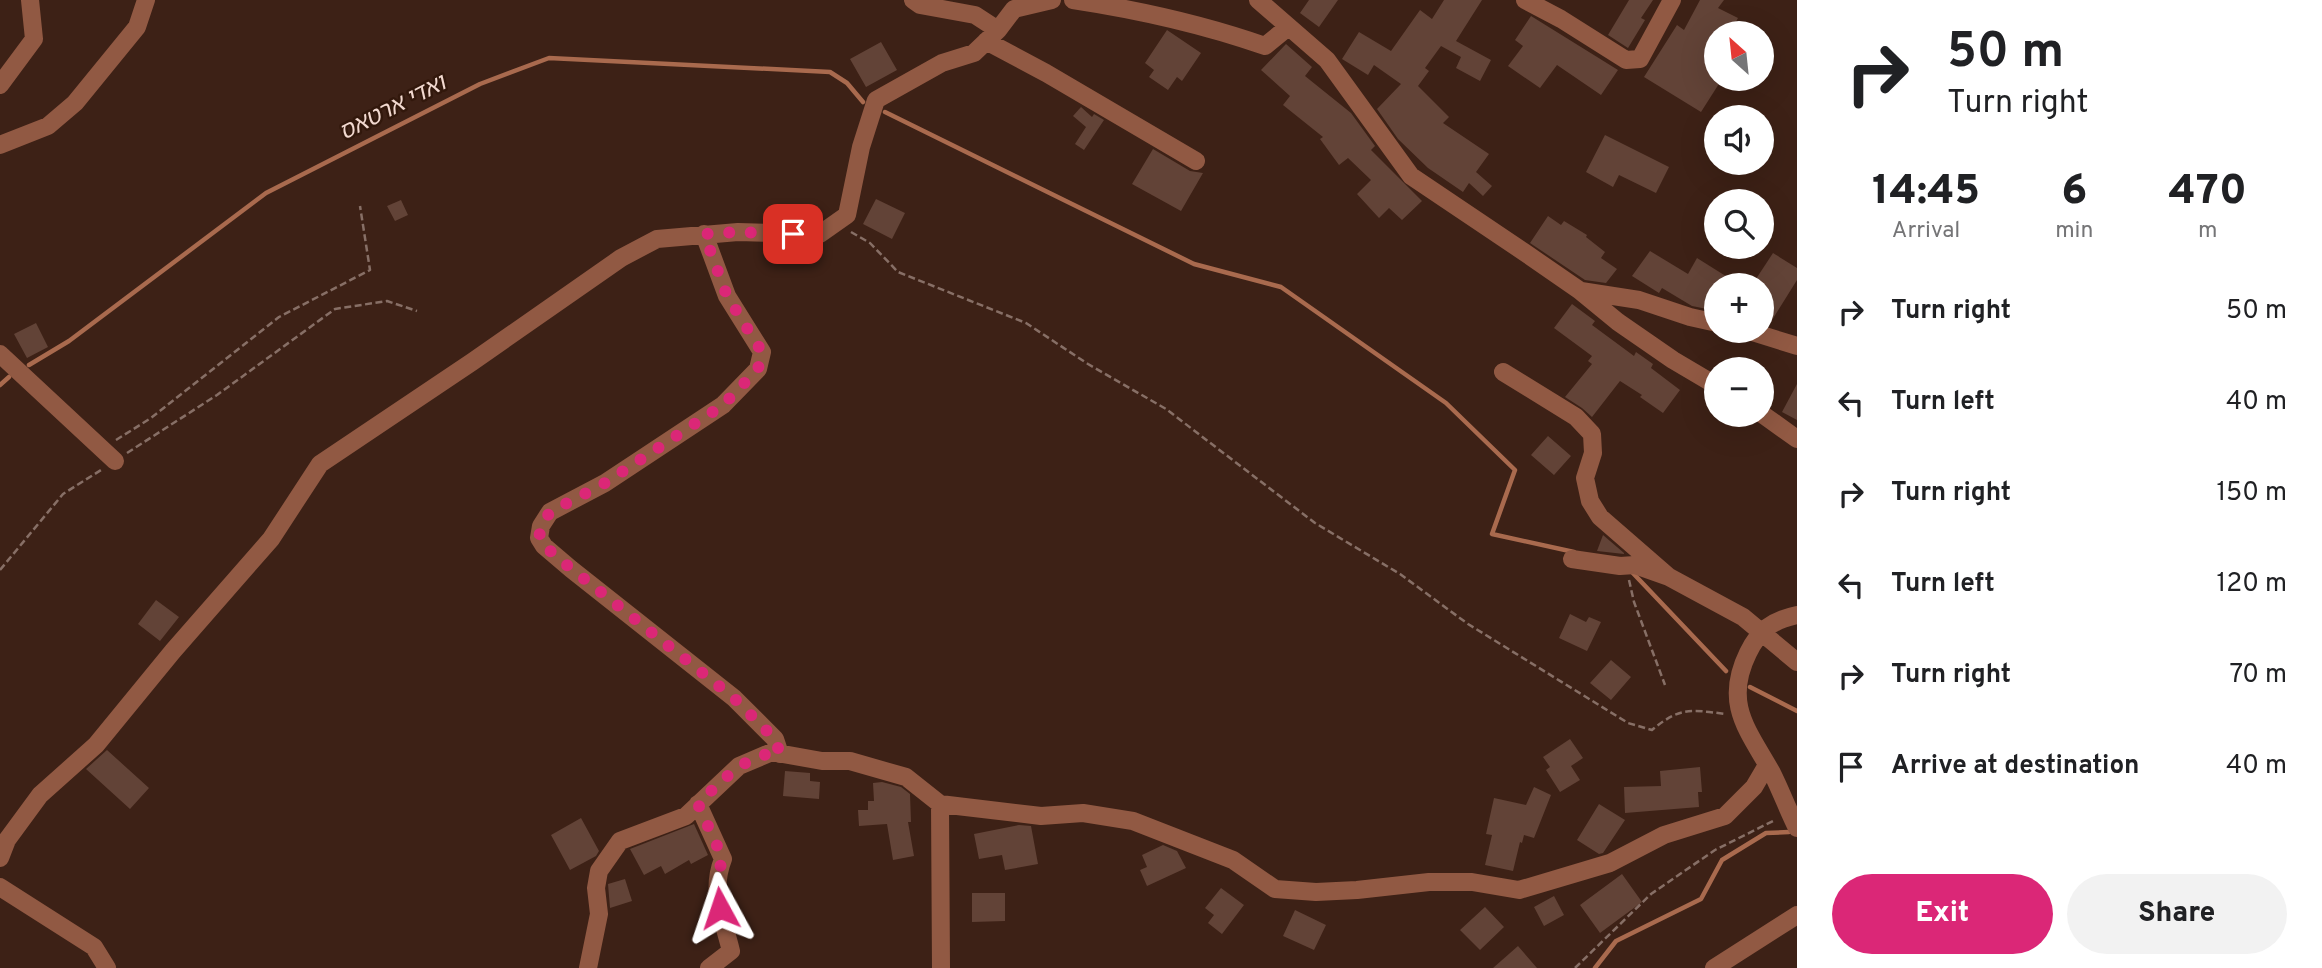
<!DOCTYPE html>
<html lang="en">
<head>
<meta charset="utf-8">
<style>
  body { margin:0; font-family:Overpass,"Noto Sans Hebrew",sans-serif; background:#f2f2f2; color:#202124; height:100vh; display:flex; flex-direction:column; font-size:26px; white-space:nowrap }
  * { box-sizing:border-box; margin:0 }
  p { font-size:23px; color:#757577 }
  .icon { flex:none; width:38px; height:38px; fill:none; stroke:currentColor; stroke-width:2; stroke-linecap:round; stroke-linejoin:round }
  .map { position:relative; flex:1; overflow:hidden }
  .drawer { display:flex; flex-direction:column; background:#fff; width:525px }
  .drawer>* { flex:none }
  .banner { background:#fff; color:#202124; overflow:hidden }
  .needle { width:46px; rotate:333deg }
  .buttons { position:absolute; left:1704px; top:21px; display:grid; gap:14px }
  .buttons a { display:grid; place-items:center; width:70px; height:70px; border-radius:50%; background:#fff; box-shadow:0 7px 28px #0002; font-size:35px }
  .pin { position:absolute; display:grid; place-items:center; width:60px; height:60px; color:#fff; margin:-30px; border-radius:14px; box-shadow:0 4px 10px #0006 }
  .me { position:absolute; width:77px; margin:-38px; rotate:355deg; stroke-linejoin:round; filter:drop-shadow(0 0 5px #0008) }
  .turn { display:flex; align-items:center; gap:24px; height:147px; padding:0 35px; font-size:32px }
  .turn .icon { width:91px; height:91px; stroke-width:2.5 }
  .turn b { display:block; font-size:49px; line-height:60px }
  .eta { display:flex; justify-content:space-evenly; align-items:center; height:119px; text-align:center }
  .eta b { font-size:42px; font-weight:800; line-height:49px }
  .cta { display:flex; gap:14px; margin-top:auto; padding:14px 35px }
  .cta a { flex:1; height:80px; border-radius:42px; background:#db2777; color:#fff; font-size:28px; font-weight:800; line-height:80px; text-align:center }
  .cta a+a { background:#f2f2f2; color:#202124 }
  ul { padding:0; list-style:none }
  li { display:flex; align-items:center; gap:21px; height:91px; padding:0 35px }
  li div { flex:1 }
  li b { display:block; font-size:26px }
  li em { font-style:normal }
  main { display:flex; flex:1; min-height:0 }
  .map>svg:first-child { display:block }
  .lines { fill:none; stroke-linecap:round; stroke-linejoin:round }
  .stream { stroke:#a96a4e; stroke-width:4.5 }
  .building { fill:#624337 }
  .path { stroke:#876f66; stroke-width:2.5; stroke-dasharray:7 3.5; stroke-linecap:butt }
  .minor { stroke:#915943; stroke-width:18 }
  .route { stroke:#db2777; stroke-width:12; stroke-dasharray:0 21.6 }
  .labels { text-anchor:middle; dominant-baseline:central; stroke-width:5; stroke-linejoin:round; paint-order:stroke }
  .water-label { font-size:23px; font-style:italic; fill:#f2d9d0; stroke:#32180c }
</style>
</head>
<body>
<main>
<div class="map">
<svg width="1797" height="968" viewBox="0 0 1797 968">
  <rect width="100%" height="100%" fill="#3d2116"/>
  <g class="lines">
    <path class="stream" d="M 885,112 L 1194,264 L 1281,287 L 1446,403 L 1515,470 L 1492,534 L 1574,552
      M 29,365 L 69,341 L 266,193 L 480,84 L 549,58 L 830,72 L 847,83 L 863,102
      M 0,385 L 9,377
      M 1630,570 L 1726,671
      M 1750,687 L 1797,711
      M 1595,968 L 1616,941 L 1701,899 L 1722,860 L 1766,833 L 1789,832"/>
  </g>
  <path class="building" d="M 1309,0 L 1338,0 L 1319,27 L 1300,13 Z
    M 1444,0 L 1482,0 L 1456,41 L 1491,60 L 1480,81 L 1456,68 L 1461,57 L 1441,46 L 1425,68 L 1429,71 L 1418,86 L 1449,117 L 1443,123 L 1489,154 L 1476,172 L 1492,186 L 1483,196 L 1469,183 L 1463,192 L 1428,168 L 1398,139 L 1377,109 L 1401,84 L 1374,65 L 1368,75 L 1342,59 L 1359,32 L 1391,51 L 1420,10 L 1432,19 Z
    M 1629,0 L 1653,0 L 1641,18 L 1645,20 L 1628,48 L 1608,35 Z
    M 1700,0 L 1724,0 L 1718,8 L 1738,18 L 1730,33 L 1717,33 L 1717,79 L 1722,79 L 1701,112 L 1644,77 L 1677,25 L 1684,30 Z
    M 1531,16 L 1618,70 L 1601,95 L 1557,65 L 1540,88 L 1508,66 L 1523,46 L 1515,40 Z
    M 1167,30 L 1201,53 L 1182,81 L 1177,77 L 1168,90 L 1149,77 L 1154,70 L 1145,63 Z
    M 881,42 L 897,70 L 866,87 L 850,59 Z
    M 1286,44 L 1312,67 L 1305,76 L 1351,113 L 1375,146 L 1371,150 L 1422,201 L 1402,220 L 1389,208 L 1379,218 L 1357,194 L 1371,180 L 1348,158 L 1339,165 L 1320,139 L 1323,137 L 1283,105 L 1290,96 L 1261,70 Z
    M 1081,107 L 1092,117 L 1094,114 L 1104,120 L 1084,150 L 1075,144 L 1086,127 L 1073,116 Z
    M 1605,135 L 1669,167 L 1656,193 L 1619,175 L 1613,187 L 1586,172 Z
    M 1153,149 L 1190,171 L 1203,173 L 1181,211 L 1132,184 Z
    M 876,199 L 905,213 L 892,239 L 863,224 Z
    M 401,200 L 408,215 L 395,221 L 387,206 Z
    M 1548,216 L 1561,225 L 1564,221 L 1587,235 L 1586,237 L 1605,252 L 1601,258 L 1617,269 L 1606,283 L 1585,280 L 1530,243 Z
    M 1650,251 L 1688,274 L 1697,258 L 1740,285 L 1717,285 L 1717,311 L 1692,306 L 1662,288 L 1659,293 L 1632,276 Z
    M 1773,253 L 1797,268 L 1797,280 L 1769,325 L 1762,323 L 1762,285 L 1752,285 Z
    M 1572,304 L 1595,321 L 1592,325 L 1634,356 L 1636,352 L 1653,364 L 1651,368 L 1680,390 L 1663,413 L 1640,397 L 1642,395 L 1620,381 L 1592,417 L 1582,408 L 1565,397 L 1592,364 L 1588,361 L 1592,356 L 1554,328 Z
    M 36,323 L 48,347 L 27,358 L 14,334 Z
    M 1797,384 L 1797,420 L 1782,412 Z
    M 1548,436 L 1571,456 L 1554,475 L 1531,455 Z
    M 1603,535 L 1624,553 L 1624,554 L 1597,551 Z
    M 156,600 L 179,617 L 160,641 L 138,624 Z
    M 1570,614 L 1586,622 L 1589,617 L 1601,622 L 1587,651 L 1559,638 Z
    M 1611,660 L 1631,677 L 1611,700 L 1590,683 Z
    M 1570,739 L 1583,758 L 1571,766 L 1580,780 L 1560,792 L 1546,770 L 1550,767 L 1543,757 Z
    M 107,750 L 149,788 L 130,809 L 86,769 Z
    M 1700,767 L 1702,792 L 1698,792 L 1699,807 L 1625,813 L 1624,787 L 1661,786 L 1660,771 Z
    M 785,771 L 810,773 L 810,781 L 820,782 L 819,799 L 783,796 Z
    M 882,782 L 901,787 L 910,794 L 911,822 L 908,822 L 914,856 L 893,860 L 887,824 L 859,826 L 858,810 L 868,810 L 868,801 L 874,801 L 873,783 Z
    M 1534,787 L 1551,795 L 1534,838 L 1524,835 L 1522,843 L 1520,842 L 1513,871 L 1485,865 L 1492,835 L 1486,834 L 1494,798 L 1526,805 Z
    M 1599,804 L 1625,820 L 1603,853 L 1599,854 L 1577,840 Z
    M 581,818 L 599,851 L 596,856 L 570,870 L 551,835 Z
    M 694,824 L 708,855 L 691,864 L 689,860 L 665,874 L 661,866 L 644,875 L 630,849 Z
    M 1019,825 L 1031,826 L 1038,864 L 1005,870 L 1002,855 L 979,859 L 974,834 Z
    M 1163,845 L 1177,851 L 1186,868 L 1147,886 L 1140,870 L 1147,867 L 1142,855 Z
    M 1622,874 L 1642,902 L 1600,933 L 1580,905 Z
    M 625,879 L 632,901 L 610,908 L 608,884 Z
    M 1221,888 L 1244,905 L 1222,934 L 1208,923 L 1214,915 L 1205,908 Z
    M 972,893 L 1005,893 L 1005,921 L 972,922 Z
    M 1554,896 L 1564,915 L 1544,926 L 1534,907 Z
    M 1485,907 L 1504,927 L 1480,950 L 1460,930 Z
    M 1295,910 L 1326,925 L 1314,950 L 1283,936 Z
    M 1518,946 L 1537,968 L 1493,968 Z"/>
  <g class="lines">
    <path class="path" d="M 851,232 L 870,243 L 898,272 L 1026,323 L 1088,364 L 1166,409 L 1315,523 L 1400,574 L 1468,624 L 1628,723 L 1652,730 C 1681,706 1691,710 1726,714
      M 116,440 L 151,418 L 279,317 L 370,270 L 360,206
      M 127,453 L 217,395 L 335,309 L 387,301 L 417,311
      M 0,570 L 63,494 L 101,470
      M 1629,580 L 1634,602 L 1665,685
      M 1575,968 L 1651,894 L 1715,850 L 1775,820"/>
    <path class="minor" d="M 913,0 L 920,5 L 975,15 L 998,30
      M 1073,0 C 1139,10 1202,24 1265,46 L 1287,28
      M 1258,0 L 1327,60 L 1411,176 L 1524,252 L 1579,290 L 1618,322 L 1673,360 L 1717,386
      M 1525,0 L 1561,19 L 1626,60 L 1640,59 L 1672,0
      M 986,41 L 1046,73 L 1196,161
      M 0,85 L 34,39 L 30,0
      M 0,145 L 48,126 L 75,103 L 137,27 L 146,0
      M 704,234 L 727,296 L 762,352 L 758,369 L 723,405 L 605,483 L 550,512 L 541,526 L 539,538 L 544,546 L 571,569 L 734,698 L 775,739 L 780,754
      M 1581,291 L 1639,300 L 1690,317 L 1717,323
      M 1749,331 L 1797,346
      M 0,354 L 115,461
      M 1503,372 L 1576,417 L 1592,434 L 1593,453 L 1585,478 L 1590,501 L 1600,517 L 1669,577
      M 1762,414 L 1797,439
      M 1572,559 L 1620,566 L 1635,565 L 1669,577 L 1743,617 L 1797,662
      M 1797,615 C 1773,620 1759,630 1748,653 C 1723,704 1748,730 1772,773 C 1781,791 1788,810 1797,828
      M 698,804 L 723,859 C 710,892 723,918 731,951 L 709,968
      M 940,804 L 941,968
      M 0,858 L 7,840 L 40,795 L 96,745 L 173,651 L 271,539 L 320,464 L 472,362 L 621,258 L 657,239 L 738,232 L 820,234 L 847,215 L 861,147 L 876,100 L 942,63 L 974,53 L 998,30 L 1014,9 L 1052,0
      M 0,887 L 94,947 L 107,968
      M 588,968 L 599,914 L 596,888 L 599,871 L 620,841 L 686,816 L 739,766 L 772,752 L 822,761 L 850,761 L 906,777 L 940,804 L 1041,816 L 1083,813 L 1133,821 L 1233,860 L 1275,889 L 1316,892 L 1357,890 L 1429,882 L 1472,882 L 1519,890 L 1610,863 L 1664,835 L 1725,816 L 1754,787 L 1767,765
      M 1714,968 L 1797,915"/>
  </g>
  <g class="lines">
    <path class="route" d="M 720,908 C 715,890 716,876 723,859 L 698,804 C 717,785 751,749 780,754 L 775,739 L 734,698 L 553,554 L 539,538 L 541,526 L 550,512 L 605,483 L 723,405 L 758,369 L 762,352 L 727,296 L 704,234 L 738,232 L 793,234"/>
  </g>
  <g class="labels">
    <g class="water-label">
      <text transform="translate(393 109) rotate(-27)">ואדי ארטאס</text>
    </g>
  </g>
</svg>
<div class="buttons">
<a><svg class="needle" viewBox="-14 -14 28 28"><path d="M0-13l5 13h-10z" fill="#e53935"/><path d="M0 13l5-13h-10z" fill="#757577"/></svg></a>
<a><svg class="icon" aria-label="sound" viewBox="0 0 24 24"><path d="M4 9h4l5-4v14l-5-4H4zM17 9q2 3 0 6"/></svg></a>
<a><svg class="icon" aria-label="search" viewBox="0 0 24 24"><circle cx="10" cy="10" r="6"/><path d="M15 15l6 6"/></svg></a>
<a>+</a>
<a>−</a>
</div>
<div class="pin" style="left:793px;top:234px;background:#d93025"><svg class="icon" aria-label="arrive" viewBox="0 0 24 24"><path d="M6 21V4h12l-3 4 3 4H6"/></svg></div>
<svg class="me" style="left:720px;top:908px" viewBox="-20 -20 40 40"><path d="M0-17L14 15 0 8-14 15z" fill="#db2777" stroke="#fff" stroke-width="4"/></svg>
</div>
<section class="drawer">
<div class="banner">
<div class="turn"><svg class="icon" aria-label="right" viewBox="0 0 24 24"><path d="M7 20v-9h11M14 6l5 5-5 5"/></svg><div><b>50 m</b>Turn right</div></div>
</div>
<div class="eta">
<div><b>14:45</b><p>Arrival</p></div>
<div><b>6</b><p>min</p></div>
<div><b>470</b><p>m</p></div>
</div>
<ul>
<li><svg class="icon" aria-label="right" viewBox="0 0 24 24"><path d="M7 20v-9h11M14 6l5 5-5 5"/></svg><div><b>Turn right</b></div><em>50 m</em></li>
<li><svg class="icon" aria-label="left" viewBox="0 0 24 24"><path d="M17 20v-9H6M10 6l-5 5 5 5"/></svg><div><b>Turn left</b></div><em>40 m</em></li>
<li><svg class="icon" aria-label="right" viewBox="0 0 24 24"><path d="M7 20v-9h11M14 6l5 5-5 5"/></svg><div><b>Turn right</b></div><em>150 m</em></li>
<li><svg class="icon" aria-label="left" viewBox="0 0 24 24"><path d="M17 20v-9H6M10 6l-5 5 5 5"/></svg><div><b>Turn left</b></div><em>120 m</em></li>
<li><svg class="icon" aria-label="right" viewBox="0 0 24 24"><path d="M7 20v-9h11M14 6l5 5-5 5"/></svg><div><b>Turn right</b></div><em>70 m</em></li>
<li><svg class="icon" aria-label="arrive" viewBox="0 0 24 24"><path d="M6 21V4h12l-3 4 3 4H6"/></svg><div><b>Arrive at destination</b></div><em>40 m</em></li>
</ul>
<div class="cta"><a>Exit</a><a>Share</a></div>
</section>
</main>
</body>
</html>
